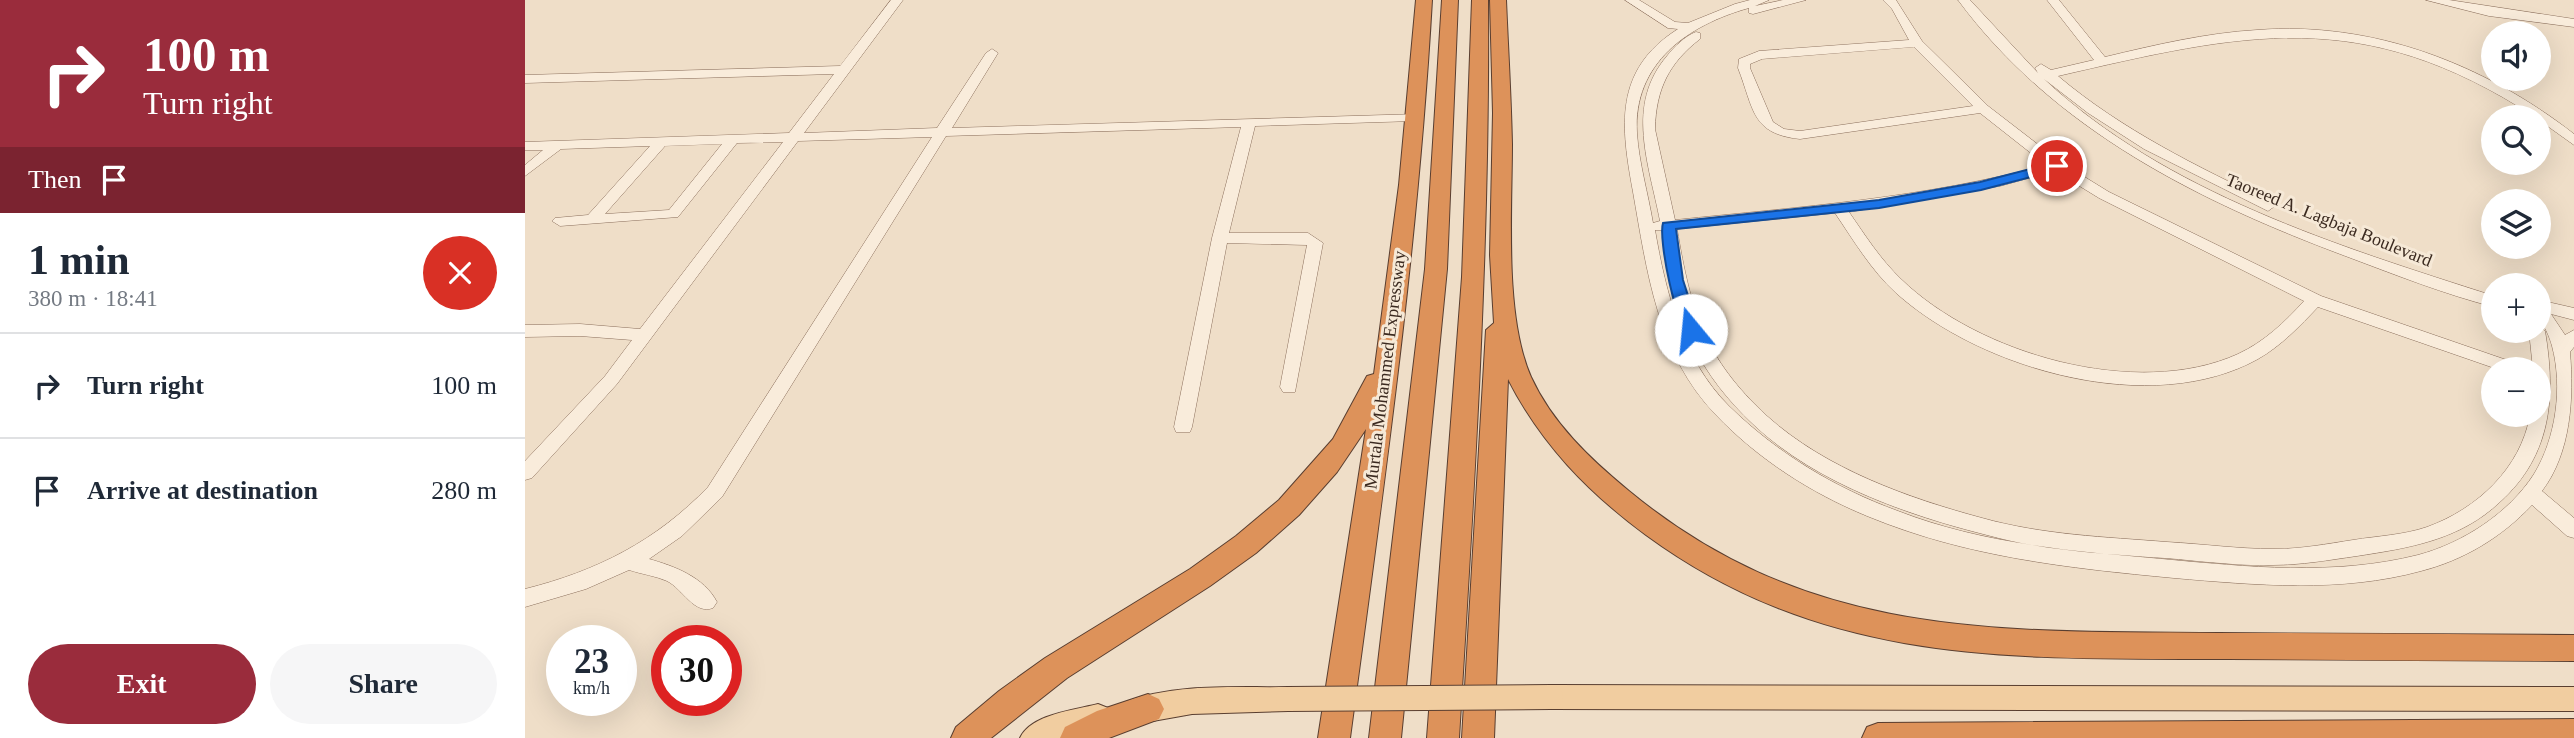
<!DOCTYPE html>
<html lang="en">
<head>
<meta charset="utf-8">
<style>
  body { margin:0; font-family:"Times New Roman",serif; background:#f6f6f7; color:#1f2937; height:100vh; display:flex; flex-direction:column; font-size:26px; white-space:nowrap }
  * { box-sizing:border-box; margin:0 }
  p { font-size:23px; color:#747a83 }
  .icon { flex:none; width:38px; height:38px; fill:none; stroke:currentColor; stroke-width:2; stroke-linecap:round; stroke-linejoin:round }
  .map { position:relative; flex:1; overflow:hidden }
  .side { display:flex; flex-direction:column; background:#fff; width:525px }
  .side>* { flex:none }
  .top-card { background:#9a2c3c; color:#fff; overflow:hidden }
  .fabs { position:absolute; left:1956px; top:21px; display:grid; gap:14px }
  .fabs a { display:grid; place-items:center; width:70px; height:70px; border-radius:50%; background:#fff; box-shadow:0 7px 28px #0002; font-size:35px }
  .speed { position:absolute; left:21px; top:625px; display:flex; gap:14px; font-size:35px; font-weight:700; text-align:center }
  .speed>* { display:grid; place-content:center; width:91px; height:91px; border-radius:50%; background:#fff; box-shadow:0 7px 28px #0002; line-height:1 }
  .speed small { font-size:18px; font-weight:400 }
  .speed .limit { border:10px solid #d22; background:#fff; color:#111 }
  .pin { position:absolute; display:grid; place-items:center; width:60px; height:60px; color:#fff; margin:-30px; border:4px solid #fff; border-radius:50%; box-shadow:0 2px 7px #0007 }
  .me { position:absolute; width:77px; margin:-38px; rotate:343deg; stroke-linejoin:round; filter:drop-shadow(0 0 5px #0008) }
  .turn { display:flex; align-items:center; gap:24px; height:147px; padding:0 28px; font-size:32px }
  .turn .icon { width:91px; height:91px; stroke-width:2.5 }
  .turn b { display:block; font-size:49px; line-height:60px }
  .then { display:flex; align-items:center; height:66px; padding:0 28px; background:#0003; gap:14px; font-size:26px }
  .round { display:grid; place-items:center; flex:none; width:74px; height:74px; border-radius:37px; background:#f6f6f7 }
  .summary { display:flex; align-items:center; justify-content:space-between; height:119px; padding:0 28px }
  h1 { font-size:42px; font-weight:600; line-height:52px }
  .button { display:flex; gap:14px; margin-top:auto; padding:14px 28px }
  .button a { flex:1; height:80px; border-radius:42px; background:#9a2c3c; color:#fff; font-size:28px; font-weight:600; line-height:80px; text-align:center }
  .button a+a { background:#f6f6f7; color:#1f2937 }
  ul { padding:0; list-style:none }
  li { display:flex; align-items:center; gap:21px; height:105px; padding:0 28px; border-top:2px solid #e0e1e3 }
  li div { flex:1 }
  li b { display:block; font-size:26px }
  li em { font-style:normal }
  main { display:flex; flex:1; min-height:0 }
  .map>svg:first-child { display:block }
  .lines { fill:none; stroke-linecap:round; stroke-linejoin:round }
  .minor-casing { stroke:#8b6f5c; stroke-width:1 }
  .major-casing { stroke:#593e30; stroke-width:2 }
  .highway-casing { stroke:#593e30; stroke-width:2 }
  .minor { fill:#f9ecdb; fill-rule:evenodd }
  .major { fill:#f1cda0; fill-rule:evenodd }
  .highway { fill:#dd925a; fill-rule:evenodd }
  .major-bridge-casing { stroke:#593e30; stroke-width:26; stroke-linecap:butt }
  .major-bridge { stroke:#f1cda0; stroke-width:24 }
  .route { fill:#1a73e8; stroke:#114b97; stroke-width:2 }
  .labels { text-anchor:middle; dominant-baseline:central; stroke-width:6; stroke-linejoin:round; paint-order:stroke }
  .street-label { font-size:18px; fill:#3b2a20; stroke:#f6e9d7 }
</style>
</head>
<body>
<main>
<section class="side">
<div class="top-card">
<div class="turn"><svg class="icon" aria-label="right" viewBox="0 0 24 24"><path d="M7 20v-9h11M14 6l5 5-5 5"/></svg><div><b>100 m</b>Turn right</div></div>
<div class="then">Then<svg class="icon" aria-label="arrive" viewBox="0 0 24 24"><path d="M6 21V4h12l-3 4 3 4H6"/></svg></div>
</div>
<div class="summary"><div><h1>1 min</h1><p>380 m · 18:41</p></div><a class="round" style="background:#d93025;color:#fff"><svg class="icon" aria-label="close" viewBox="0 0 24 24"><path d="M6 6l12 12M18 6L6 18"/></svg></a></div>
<ul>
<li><svg class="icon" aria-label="right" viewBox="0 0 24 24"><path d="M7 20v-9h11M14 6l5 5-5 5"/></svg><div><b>Turn right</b></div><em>100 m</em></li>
<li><svg class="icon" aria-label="arrive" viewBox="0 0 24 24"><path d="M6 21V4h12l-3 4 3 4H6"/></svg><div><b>Arrive at destination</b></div><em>280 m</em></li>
</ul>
<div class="button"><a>Exit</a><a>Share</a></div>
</section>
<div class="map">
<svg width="2049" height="738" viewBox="0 0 2049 738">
  <rect width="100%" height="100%" fill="#efdec8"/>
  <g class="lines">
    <g class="minor-casing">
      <path id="minor" d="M 366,0 L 378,0 L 279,133 L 412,128 L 461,53 L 467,49 L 473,53 L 427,128 L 894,114 L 896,117 L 889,121 L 730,126 L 704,233 L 783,233 L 798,243 L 770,392 L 758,392 L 755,387 L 782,245 L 702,243 L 667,427 L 665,432 L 651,432 L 649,427 L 687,238 L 716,127 L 421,136 L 197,497 L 157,536 L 124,559 C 149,566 179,577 192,602 L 188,608 C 169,615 158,589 142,581 C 131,576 116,574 104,570 L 61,589 L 0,607 L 0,589 C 72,571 131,541 183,487 L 407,137 L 273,141 L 92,384 L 7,478 L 0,480 L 0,461 L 80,376 L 107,340 L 55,336 L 0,337 L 0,325 L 55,324 L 115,329 L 258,142 L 212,143 L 153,217 L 35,226 L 27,221 L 30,218 L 63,215 L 125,146 L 36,149 L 0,176 L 0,165 L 18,150 L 0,150 L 0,142 L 264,133 L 309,74 L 0,83 L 0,75 L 315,66 ZM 197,144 L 144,210 L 80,214 L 140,146 Z
        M 1100,0 L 1114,0 L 1150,22 L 1163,23 L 1210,4 L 1225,0 L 1244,0 L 1230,6 L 1258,0 L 1281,0 L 1228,14 L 1224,13 L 1224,8 C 1163,25 1108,63 1112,133 C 1114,163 1123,193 1128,223 L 1135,221 C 1124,164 1100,105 1142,56 C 1149,47 1160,36 1171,32 L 1175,33 L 1175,39 C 1144,63 1131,89 1130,129 L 1150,220 C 1275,207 1400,198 1521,165 L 1455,113 L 1275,139 C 1226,134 1229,109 1213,68 L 1214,59 L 1234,51 L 1384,40 L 1367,9 L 1358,0 L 1371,0 L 1397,41 L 1463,106 L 1537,163 L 1584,192 L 1796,296 L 1996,365 L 1999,369 L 1972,369 L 1793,307 C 1775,326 1756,346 1733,359 C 1627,418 1457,370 1371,293 C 1346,270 1329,241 1310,213 L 1152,229 C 1166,311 1179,358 1242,416 C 1301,469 1383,498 1457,518 C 1518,535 1580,537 1642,542 C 1678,544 1713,549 1749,549 C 1776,549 1802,544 1828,540 C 1853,536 1879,535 1902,527 C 1952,509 1996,468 2005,415 L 2014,415 L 2014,369 L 2008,369 L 2004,331 L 2014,331 L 2014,326 L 2020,331 C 2031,396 2027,455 1975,502 C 1935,540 1884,548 1832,556 C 1804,560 1776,565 1748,565 C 1712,566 1676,561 1640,558 C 1580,554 1520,551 1462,535 C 1382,515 1291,483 1230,426 C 1166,366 1150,314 1137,230 L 1130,230 C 1141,293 1157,359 1204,406 C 1252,453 1310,488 1373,511 C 1458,544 1547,551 1637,559 C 1722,567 1810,576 1893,555 C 1938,543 1984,513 2009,474 C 2031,438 2038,387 2027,346 C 2021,324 2014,326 2014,300 L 2049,308 L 2049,320 L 2026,314 L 2040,335 L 2049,330 L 2049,347 L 2045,352 C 2049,398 2046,453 2017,491 L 2049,518 L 2049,538 L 2042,536 L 2007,505 C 1977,537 1939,560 1896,571 C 1816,593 1730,585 1649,578 C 1543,568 1441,557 1342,516 C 1286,493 1233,459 1191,415 C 1132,354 1122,271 1108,192 C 1096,127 1088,70 1153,29 L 1143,28 ZM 1389,47 L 1448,106 L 1275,131 L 1259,129 L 1248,122 L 1225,68 L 1225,64 L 1237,59 ZM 1530,171 L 1574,198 L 1779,301 C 1760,322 1739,342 1713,354 C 1612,400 1453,354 1376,279 C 1355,259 1340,235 1324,212 L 1475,186 Z
        M 1433,0 L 1445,0 L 1513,73 L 1510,68 L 1516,64 L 1526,70 L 1569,60 L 1522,0 L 1534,0 L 1580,57 C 1630,45 1681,33 1732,30 C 1848,21 1959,64 2049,134 L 2049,145 L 2014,120 L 2014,117 L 2010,117 C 1837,4 1719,33 1533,76 C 1597,130 1673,167 1748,203 L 1750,206 L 1743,211 L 1619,149 L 1563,113 L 1519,79 C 1641,193 1813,246 1969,296 L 1969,307 C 1919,294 1871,275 1823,257 C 1675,202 1529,130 1433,0 Z
        M 1901,0 L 1924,0 L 2049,19 L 2049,27 L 1964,16 Z"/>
    </g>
    <g class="major-casing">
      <path id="major" d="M 1026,685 L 2049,687 L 2049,711 L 1026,709 L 1016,706 L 1012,697 L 1016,688 Z
        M 763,687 L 773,690 L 777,699 L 773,708 L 763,711 L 667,714 L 611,724 L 601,720 L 597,711 L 601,702 C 651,683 711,688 763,687 Z
        M 573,704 L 583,708 L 587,717 L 583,726 L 543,738 L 495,738 C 506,714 550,710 573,704 Z"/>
    </g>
    <g class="highway-casing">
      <path id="highway" d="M 891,0 L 907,0 C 893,248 858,492 825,738 L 793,738 L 841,429 L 812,472 L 774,515 L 731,553 L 685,586 L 542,678 L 466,738 L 426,738 L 431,727 L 474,691 L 520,658 L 665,569 L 711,536 L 754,500 L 808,439 L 842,376 L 849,374 L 874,185 Z
        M 917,0 L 933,0 L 922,269 L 876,738 L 844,738 L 900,269 Z
        M 947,0 L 963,0 C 965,247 949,492 934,738 L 902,738 L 937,277 Z
        M 965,0 L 981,0 C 983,48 986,96 987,144 C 987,211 979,316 1006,377 C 1027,423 1065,459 1104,491 C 1284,640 1473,631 1693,633 C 1811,633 1930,634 2049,635 L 2049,661 C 1934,661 1819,660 1704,659 C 1491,658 1303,668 1121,535 C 1063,492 1016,444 983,379 L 969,738 L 937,738 L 961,330 L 969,323 L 965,255 L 968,113 Z
        M 623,694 L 634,699 L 639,709 L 634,719 L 584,738 L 535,738 L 540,727 L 572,711 Z
        M 2049,719 L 2049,738 L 1337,738 L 1342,727 L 1353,723 Z"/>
    </g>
    <use href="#minor" class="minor"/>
    <use href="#major" class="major"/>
    <use href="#highway" class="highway"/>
    <g class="major-bridge-casing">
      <path id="major-bridge" d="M 763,699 L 1026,697"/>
    </g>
    <use href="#major-bridge" class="major-bridge"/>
  </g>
  <path class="route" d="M 1532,162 L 1539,166 L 1537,169 L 1456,190 L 1354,208 L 1151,229 L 1158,280 L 1174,330 L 1166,335 C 1151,330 1133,238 1138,223 L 1354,200 L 1455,182 Z"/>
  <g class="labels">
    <g class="street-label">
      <text transform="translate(1804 220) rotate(22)">Taoreed A. Lagbaja Boulevard</text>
      <text transform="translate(860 370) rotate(-83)">Murtala Mohammed Expressway</text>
    </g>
  </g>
</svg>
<div class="fabs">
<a><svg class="icon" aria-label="sound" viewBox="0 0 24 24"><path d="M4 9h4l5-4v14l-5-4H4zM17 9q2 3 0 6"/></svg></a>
<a><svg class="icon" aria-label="search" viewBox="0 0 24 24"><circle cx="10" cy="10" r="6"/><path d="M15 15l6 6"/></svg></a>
<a><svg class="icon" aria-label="layers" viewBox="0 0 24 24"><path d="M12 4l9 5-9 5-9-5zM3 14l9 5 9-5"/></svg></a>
<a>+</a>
<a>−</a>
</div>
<div class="speed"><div>23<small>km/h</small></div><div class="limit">30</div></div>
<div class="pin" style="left:1532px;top:166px;background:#d93025"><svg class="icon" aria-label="arrive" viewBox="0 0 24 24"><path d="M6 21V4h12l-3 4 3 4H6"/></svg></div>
<svg class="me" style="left:1166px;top:330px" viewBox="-20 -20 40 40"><circle r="19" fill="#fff"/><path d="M0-13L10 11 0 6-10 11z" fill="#1a73e8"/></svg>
</div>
</main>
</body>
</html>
